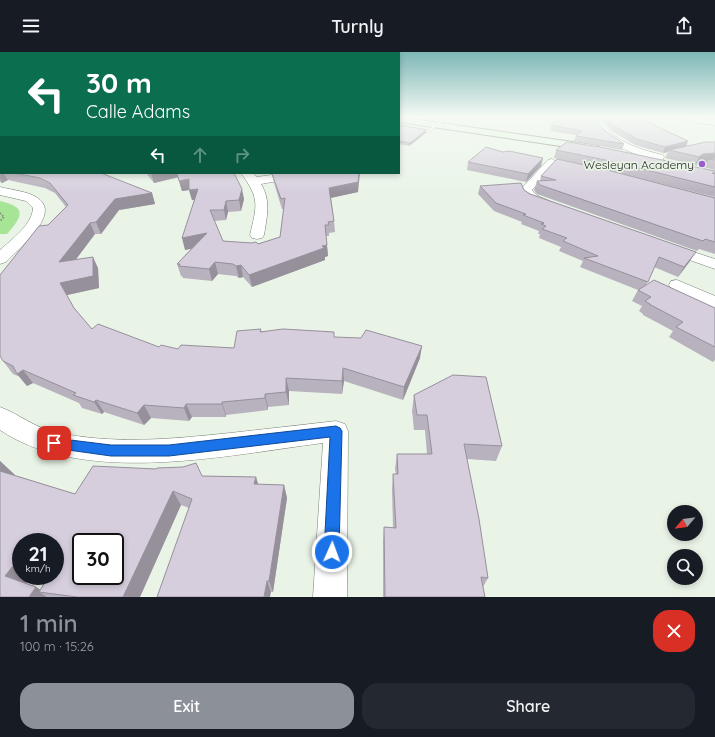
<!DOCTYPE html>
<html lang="en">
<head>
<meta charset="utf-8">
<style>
  body { margin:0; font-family:Quicksand,sans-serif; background:#242831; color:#f1f3f6; height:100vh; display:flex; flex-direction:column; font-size:15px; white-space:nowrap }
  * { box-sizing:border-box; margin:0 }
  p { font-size:13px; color:#9ea1a6 }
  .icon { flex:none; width:22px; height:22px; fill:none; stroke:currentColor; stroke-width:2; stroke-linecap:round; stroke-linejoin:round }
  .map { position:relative; height:545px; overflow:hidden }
  .panel { display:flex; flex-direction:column; background:#171b24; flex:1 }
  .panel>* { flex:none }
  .hud { position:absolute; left:0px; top:0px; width:400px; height:122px; box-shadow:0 2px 6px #0003; background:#0b6e4f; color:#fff; overflow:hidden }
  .needle { width:26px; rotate:241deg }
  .controls { position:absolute; left:667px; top:453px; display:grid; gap:8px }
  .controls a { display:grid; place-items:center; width:36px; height:36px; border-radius:50%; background:#171b24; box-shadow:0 2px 6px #0003; font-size:20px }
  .speed { position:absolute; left:12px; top:481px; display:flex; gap:8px; font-size:20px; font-weight:700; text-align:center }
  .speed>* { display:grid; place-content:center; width:52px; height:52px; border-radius:50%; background:#171b24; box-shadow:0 2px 6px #0003; line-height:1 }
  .speed small { font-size:10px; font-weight:400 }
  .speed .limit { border:2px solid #111; border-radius:6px; background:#fff; color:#111 }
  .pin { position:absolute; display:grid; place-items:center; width:34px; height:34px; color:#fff; margin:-17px; border-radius:8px; box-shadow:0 2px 6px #0006 }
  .me { position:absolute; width:44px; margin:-22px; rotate:2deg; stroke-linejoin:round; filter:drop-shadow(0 0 3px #0008) }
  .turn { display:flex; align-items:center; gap:14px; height:84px; padding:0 20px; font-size:18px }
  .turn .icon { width:52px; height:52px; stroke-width:2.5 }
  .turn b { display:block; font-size:28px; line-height:34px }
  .lanes { display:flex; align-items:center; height:38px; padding:0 20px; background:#0003; justify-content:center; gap:20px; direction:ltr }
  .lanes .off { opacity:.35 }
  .round { display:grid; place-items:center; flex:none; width:42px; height:42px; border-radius:16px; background:#242831 }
  .summary { display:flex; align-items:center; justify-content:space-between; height:68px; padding:0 20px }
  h1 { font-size:24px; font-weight:600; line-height:30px; color:#8c9099 }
  .cta { display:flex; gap:8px; margin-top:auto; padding:8px 20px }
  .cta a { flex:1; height:46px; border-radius:16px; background:#8c9099; color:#fff; font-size:16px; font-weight:600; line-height:46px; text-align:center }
  .cta a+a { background:#242831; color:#f1f3f6 }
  header { display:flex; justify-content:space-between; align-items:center; height:52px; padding:0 20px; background:#171b24; font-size:18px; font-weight:600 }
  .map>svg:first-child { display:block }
  .green { fill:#a7e596 }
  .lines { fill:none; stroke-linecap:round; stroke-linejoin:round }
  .lane-casing { stroke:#757f73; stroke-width:1 }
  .street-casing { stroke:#757f73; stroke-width:1 }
  .secondary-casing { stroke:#757f73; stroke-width:2 }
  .path { stroke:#899188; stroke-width:2; stroke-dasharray:1.5 1.5; stroke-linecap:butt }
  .lane { fill:#fff; fill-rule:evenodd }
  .street { fill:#fff; fill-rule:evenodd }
  .secondary { fill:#e4f8df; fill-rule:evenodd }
  .wall { fill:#b8b1be; fill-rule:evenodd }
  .shaded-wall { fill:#96909b }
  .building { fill:#d6cedd; stroke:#96909b; fill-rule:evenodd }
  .route { fill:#1a73e8; stroke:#114b97 }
  .poi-dot { fill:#9c5bd1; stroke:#e9f4e7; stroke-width:1.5 }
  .labels { text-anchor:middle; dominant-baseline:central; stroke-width:3.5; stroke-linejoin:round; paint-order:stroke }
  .far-poi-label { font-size:12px; fill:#1f231e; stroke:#e9f4e7; text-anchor:end }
</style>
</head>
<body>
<header><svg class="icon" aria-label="menu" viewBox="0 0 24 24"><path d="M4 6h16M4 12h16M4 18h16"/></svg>Turnly<svg class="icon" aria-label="share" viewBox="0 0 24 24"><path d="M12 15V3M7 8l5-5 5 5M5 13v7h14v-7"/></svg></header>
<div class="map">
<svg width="715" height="545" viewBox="0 0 715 545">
  <rect width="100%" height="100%" fill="#e9f4e7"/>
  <path class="green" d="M 0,149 C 27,155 23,164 7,182 L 0,182 Z"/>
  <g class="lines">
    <g class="lane-casing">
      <path id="lane" d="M 444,65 L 447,66 L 429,80 L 399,75 L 399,73 L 428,78 Z
        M 715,110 L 715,112 L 702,114 L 693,120 L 690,118 L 699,112 Z"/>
    </g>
    <g class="street-casing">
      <path id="street" d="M 590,65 L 598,65 C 614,90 635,96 663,103 L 664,105 L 662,111 L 654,111 L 653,107 C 624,99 606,93 590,65 Z
        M 681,65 L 715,67 L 715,73 L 699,71 L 682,67 Z
        M 552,107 L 557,110 L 532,138 C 537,147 549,146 554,153 L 553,156 C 541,159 524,150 520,138 L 548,108 Z
        M 241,121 L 253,121 L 257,125 L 285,121 L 313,121 L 307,124 L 261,132 C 271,148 267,165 264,183 L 262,186 L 257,187 L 252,186 L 250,183 C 257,153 260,147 241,121 Z
        M 0,135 C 12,138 26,139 36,145 C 64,161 18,197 6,210 L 0,212 L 0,198 C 12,187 32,173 33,156 L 26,149 L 0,143 Z
        M 669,192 L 715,207 L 715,217 L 664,199 L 662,196 L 664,193 Z
        M 677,228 L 715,244 L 715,257 L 671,237 L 669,233 L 671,229 Z
        M 0,355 C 19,362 35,376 55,380 C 113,393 172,387 230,381 C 266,377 301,373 336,369 L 345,372 L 348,379 L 347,545 L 313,545 L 323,391 C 228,403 84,435 0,378 Z"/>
    </g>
    <g class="secondary-casing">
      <path id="secondary" d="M 399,65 L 594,93 L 598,94 L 600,96 L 598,98 L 594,99 L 399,70 Z"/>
    </g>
    <path class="path" d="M 0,161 L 4,165 L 0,169"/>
    <use href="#lane" class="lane"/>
    <use href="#street" class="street"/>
    <use href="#secondary" class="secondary"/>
  </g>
  <path class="wall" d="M 599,65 L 637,65 L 688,89 L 686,94 L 715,90 L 715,118 L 704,115 L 707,110 L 699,111 L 695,113 L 665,106 L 668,100 L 663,101 L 635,93 L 612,79 Z
    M 699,65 L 715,65 L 715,67 Z
    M 399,73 L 426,81 L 409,94 L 399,92 Z
    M 551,73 L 604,78 L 624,92 L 622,98 L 574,89 L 576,83 L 550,79 Z
    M 0,91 L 1,121 L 101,121 L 152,141 L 155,152 L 119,158 L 101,182 L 95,182 L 76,207 L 98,216 L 99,236 L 67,243 L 74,257 L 92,277 L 159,295 L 178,297 L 234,296 L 261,277 L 261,279 L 334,280 L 334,285 L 420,306 L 403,348 L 344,329 L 342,342 L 289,339 L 289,353 L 268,355 L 268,358 L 226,363 L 226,365 L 192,365 L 189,369 L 151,366 L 144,373 L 104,360 L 102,362 L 82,356 L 79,351 L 33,331 L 27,334 L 20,325 L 13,322 L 3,309 L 48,173 L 66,155 L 55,141 L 45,136 L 8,128 L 2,131 L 0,130 Z
    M 556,98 L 715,119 L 715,145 L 606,118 L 554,106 Z
    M 503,100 L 543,106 L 541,114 L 526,130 L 467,118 L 468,110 Z
    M 146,121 L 234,121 L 244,147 L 241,159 L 228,160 L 226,168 L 214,169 L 223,189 L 251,191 L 258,192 L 280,185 L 284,157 L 282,157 L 274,131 L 272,122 L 358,140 L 331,146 L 334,169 L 335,180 L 329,181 L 329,184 L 326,184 L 328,204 L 325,205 L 325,208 L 252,235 L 243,225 L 239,226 L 236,224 L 218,222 L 212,229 L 183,226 L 182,224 L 181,224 L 177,212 L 192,196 L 185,198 L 194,148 L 192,148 L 189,138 L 182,139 L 178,125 L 154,131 Z
    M 541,124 L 715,146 L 715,202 L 699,197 L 697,199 L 537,142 L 534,138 L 537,129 L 540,129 Z
    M 480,134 L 524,138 L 530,142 L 690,209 L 678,225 L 654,215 L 646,233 L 715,256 L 715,308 L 713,310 L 669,285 L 673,279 L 643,263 L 643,262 L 639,259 L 642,254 L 632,249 L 638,238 L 580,215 L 583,209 L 559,199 L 561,195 L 539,186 L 540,182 L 538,182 L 539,179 L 521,172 L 522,170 L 494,159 L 478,142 Z
    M 414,343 L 502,394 L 496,409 L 467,407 L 488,526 L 483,535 L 485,545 L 383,545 L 383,489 L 384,475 L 393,476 L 392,437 L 393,422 L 396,422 L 395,417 L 397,402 L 427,402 L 425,378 L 414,378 L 412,359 Z
    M 0,409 L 15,423 L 14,423 L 75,442 L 202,424 L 256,425 L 258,432 L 284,433 L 287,446 L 273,540 L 271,540 L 189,456 L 181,453 L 140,545 L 0,545 ZM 21,490 L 55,490 L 55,513 L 40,538 L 36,535 L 26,531 L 32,524 L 21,524 Z"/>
  <path class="shaded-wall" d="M 426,78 L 426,81 L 409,94 L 410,91 Z
    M 688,89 L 686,95 L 669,98 L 668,100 L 663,101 L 665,95 Z
    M 715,101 L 715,108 L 709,107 L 707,110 L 699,111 L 695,113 L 699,105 L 703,102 Z
    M 543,106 L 541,114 L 526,130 L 528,122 Z
    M 0,119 L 1,119 L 1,121 L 3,121 L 8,128 L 2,131 L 0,127 Z
    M 151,121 L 177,121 L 179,125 L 154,131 Z
    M 359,121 L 360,121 L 358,140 L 330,146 L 329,136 Z
    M 189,127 L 198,137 L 200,147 L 192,148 L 189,138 L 182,139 L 179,129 Z
    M 242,137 L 244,147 L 241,159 L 239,148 Z
    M 152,141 L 155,152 L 119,158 L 101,182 L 96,170 L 115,147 Z
    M 226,149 L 228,160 L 226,168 L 224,158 Z
    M 90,171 L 95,182 L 65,222 L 59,210 Z
    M 207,181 L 210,193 L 185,198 L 182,186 Z
    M 327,193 L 328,204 L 325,205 L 325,208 L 252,235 L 249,223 Z
    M 696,200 L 690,209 L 678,225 L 684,215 Z
    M 93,205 L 98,216 L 99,236 L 67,243 L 60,231 Z
    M 215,210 L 218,222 L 212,229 L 209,217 Z
    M 241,213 L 243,225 L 239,226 L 236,214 Z
    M 422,294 L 420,306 L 403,348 L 404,335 Z
    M 343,316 L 344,329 L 342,342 L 342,329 Z
    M 23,318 L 33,331 L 27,334 L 17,322 Z
    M 286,326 L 289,339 L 289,353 L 286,340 Z
    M 265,342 L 268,355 L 268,358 L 265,346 Z
    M 96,348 L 104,360 L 102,362 L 94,350 Z
    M 222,350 L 226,363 L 226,365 L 222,352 Z
    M 186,352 L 192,365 L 189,369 L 184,356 Z
    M 144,353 L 151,366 L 144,373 L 137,361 Z
    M 0,409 L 15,423 L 7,430 L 0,424 Z
    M 256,425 L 260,439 L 254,432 Z
    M 284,433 L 287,446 L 273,540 L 269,529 Z
    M 173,439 L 181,453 L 140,545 L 123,545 Z
    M 21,504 L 21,524 L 32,524 L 23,535 L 5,524 Z
    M 267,529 L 271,540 L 270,545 L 264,545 Z
    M 36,535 L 44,540 L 39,540 L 47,545 L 29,545 Z"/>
  <path class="building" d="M 560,65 L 594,65 L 604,78 L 624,92 L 576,84 L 582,79 L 551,73 Z
    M 606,65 L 637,65 L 688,89 L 665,95 L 637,87 L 614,74 Z
    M 399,73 L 426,78 L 410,91 L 399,89 Z
    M 567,90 L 600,95 L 715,119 L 715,121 L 712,121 L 715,122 L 715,135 L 610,109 L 556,98 Z
    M 706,90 L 715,90 L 715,101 L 703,102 L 699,105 L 669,98 Z
    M 0,91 L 1,91 L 1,119 L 0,119 Z
    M 486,95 L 503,100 L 509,99 L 543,106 L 528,122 L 468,110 Z
    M 715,106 L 715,108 L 709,107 Z
    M 557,107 L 607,118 L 715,146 L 715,190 L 705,187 L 703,189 L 540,133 L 537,129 L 556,128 L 541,124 Z
    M 14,121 L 101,121 L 152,141 L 115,147 L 96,170 L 90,171 L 59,210 L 93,205 L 93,224 L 60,231 L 74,256 L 92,277 L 98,272 L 159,295 L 161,293 L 178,297 L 181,293 L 234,296 L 237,279 L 261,277 L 260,280 L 283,277 L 334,280 L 334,285 L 361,286 L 366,278 L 422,294 L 404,335 L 343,316 L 342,329 L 286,326 L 286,340 L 265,342 L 265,346 L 222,350 L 222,352 L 186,352 L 184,356 L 144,353 L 137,361 L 96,348 L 94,350 L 73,343 L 76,341 L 23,318 L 17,322 L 13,314 L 3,309 L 0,304 L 0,223 L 39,174 L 48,173 L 68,153 L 50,131 L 40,126 Z
    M 177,121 L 234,121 L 242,137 L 239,148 L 226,149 L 224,158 L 210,158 L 223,189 L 251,191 L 256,190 L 258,192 L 280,185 L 285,146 L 281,147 L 272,122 L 276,121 L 359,121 L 358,130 L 329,136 L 334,169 L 328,170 L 329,173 L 325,173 L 327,193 L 322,194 L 324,196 L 249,223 L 241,213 L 236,214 L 233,212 L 215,210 L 209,217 L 179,214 L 180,212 L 177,212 L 207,181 L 182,186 L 198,137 L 189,138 L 189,127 L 179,129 Z
    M 521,131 L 524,138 L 530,142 L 696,200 L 684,215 L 659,205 L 648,230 L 584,206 L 598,204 L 563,189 L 567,186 L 542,177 L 546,174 L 541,172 L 544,171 L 523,163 L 526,162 L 496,151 L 480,134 Z
    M 654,228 L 715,256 L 715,295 L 676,275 L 683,270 L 649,252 L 650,252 L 645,249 L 651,245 L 638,238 Z
    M 453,323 L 486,325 L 502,394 L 464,392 L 479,467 L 488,526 L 481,525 L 485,545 L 385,545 L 384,475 L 396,476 L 393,422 L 398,422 L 397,402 L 432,402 L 427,363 L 417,363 L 414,343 Z
    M 196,411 L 202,424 L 256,425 L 254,432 L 284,433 L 269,529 L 267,529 L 264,545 L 157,545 L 192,447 L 173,439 L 123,545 L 77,545 L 39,540 L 49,524 L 55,524 L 55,514 L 61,504 L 55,503 L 55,490 L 21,490 L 21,504 L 5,524 L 36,535 L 29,545 L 0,545 L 0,419 L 75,442 L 93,414 L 156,417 L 157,416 L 183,415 ZM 81,490 L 115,490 L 115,524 L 81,524 Z"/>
  <linearGradient id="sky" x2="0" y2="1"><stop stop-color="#7db7b6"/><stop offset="0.46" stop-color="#f5faf4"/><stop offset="1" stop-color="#f5faf4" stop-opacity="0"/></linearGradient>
  <rect width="715" height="141" fill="url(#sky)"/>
  <path class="route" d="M 336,374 L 340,376 L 342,379 L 339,500 L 337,505 L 332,507 L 326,505 L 324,500 L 330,385 L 169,404 L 111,404 L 54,396 L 50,395 L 48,391 L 50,387 L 54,386 L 111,393 L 169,393 Z"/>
  <circle class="poi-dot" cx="702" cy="112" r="4"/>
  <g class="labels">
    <g class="far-poi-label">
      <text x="694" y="112">Wesleyan Academy</text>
    </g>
  </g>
</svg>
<div class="controls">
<a><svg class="needle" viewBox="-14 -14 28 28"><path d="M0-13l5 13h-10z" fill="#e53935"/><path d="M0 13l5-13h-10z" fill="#9ea1a6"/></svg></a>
<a><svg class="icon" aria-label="search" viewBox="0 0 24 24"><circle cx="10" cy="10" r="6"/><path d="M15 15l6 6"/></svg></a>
</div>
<div class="speed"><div>21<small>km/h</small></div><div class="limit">30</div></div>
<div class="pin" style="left:54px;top:391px;background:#d93025"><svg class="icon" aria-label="arrive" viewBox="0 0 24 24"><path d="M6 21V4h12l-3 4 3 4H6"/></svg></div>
<svg class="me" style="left:332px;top:500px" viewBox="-20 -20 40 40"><circle r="17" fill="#1a73e8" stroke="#fff" stroke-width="3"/><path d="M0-11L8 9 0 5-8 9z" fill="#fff"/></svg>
<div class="hud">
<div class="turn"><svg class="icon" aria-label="left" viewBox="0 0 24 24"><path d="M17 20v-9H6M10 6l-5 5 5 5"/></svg><div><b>30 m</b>Calle Adams</div></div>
<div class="lanes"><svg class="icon" aria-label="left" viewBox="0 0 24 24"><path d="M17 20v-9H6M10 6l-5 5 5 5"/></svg><svg class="icon off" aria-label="ahead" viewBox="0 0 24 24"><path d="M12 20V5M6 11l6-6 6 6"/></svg><svg class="icon off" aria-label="right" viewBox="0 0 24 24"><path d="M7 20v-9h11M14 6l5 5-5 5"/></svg></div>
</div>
</div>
<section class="panel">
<div class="summary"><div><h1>1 min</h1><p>100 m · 15:26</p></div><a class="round" style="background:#d93025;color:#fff"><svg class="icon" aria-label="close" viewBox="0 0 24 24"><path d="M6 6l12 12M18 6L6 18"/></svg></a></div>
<div class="cta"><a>Exit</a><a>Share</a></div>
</section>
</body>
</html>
